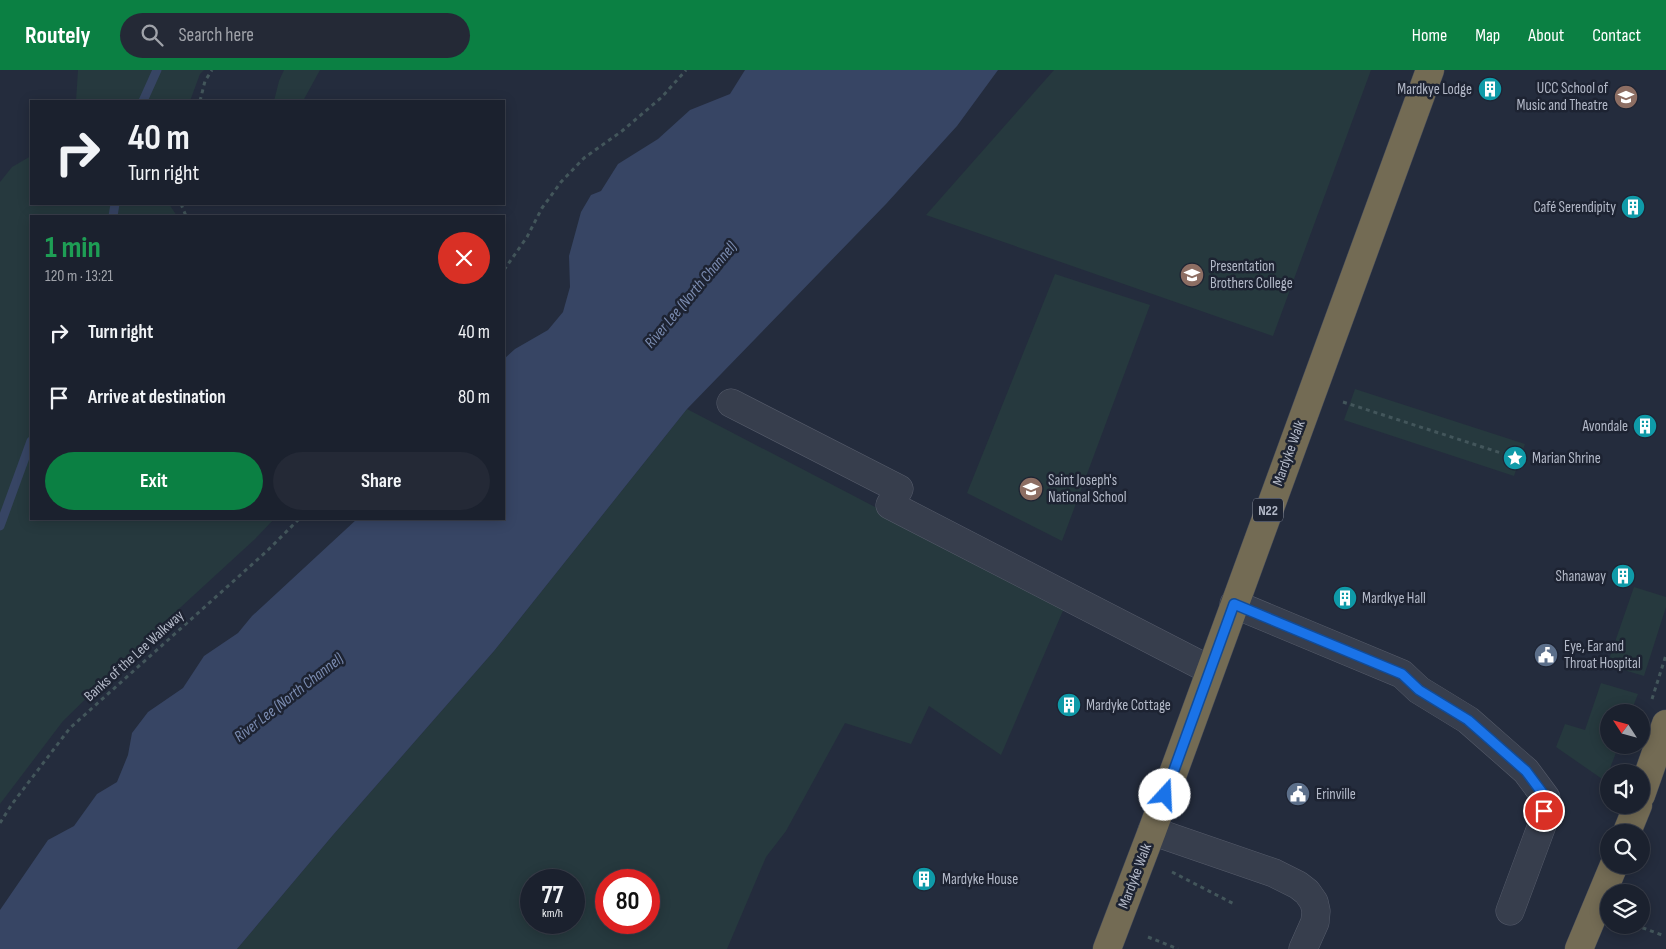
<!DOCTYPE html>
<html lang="en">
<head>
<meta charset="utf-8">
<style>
  body { margin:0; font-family:"Sofia Sans Condensed",sans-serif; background:#242936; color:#f1f3f6; height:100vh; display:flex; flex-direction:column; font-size:19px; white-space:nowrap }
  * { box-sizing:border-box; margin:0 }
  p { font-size:16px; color:#a0a3aa }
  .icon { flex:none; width:28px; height:28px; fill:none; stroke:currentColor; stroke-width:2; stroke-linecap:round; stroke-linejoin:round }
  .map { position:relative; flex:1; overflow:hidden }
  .drawer { position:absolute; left:30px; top:145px; width:475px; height:305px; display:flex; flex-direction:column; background:#1b212e; border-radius:0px; box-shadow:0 2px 12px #0003,0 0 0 1px #393e4a }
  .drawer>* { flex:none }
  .top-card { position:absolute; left:30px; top:30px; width:475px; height:105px; border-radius:0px; box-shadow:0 2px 12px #0003,0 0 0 1px #393e4a; background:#1b212e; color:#f1f3f6; overflow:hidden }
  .needle { width:32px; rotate:306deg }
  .controls { position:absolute; left:1600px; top:634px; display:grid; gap:10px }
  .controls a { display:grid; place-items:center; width:50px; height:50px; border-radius:50%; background:#1b212e; box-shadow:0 2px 12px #0003,0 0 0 1px #393e4a; font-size:25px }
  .speed { position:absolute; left:520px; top:799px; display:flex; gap:10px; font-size:25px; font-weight:700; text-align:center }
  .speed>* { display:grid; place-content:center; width:65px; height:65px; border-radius:50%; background:#1b212e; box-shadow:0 2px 12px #0003,0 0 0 1px #393e4a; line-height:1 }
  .speed small { font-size:12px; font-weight:400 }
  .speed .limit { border:8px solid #d22; background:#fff; color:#111 }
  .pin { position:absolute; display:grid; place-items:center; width:42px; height:42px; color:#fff; margin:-21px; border:2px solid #fff; border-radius:50%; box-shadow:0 1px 5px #0007 }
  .me { position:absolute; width:55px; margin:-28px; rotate:20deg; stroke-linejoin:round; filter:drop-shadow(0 0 4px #0008) }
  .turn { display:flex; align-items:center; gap:18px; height:105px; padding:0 15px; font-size:22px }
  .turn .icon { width:65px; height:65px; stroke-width:2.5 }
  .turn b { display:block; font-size:35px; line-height:42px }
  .round { display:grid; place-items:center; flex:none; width:52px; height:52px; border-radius:26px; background:#242936 }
  .head { display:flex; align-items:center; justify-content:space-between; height:85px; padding:0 15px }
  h1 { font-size:30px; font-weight:700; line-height:38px; color:#1e9e55 }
  .action { display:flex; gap:10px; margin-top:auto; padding:10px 15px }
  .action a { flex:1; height:58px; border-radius:30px; background:#0b8043; color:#fff; font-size:20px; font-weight:700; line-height:58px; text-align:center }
  .action a+a { background:#242936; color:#f1f3f6 }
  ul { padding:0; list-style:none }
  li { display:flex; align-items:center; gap:15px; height:65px; padding:0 15px }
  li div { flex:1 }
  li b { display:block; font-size:19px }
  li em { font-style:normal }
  header { display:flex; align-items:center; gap:30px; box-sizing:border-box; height:70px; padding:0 25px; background:#0b8043; color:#fff }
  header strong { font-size:24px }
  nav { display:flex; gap:28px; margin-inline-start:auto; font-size:18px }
  .search { width:350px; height:45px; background:#242936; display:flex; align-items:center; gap:12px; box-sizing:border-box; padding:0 18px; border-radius:28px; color:#a0a3aa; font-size:19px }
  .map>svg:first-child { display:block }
  .green { fill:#26393e; fill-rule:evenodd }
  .water { fill:#374564 }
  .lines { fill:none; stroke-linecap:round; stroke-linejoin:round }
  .stream { stroke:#374564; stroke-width:9 }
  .minor-casing { stroke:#565c6b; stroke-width:29 }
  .highway-casing { stroke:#434958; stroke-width:29 }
  .path { stroke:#43565b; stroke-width:3; stroke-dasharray:4 4; stroke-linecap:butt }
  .minor { stroke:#373e4d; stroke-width:28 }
  .highway { stroke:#736b54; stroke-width:28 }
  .route-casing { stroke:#114b97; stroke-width:12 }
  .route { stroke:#1a73e8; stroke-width:9 }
  .labels { text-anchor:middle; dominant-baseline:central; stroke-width:5; stroke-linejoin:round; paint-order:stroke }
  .shield { fill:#1d2332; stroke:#868c9b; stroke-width:1 }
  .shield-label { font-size:14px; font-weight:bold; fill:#b3b9c8 }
  .poi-label { font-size:15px; fill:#b3b9c8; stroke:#1d2332; text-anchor:start }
  .street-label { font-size:15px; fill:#b3b9c8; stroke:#1d2332 }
  .water-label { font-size:16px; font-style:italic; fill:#7b8cb1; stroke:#1d2332 }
</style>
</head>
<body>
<header>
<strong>Routely</strong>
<div class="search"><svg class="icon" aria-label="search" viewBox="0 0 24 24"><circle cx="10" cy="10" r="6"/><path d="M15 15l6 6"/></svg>Search here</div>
<nav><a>Home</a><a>Map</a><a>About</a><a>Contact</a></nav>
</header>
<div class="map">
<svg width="1666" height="879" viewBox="0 0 1666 879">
  <rect width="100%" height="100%" fill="#242c3d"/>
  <path class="green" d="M 78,0 L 204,0 L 200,4 L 190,31 L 76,31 Z
    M 284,0 L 320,0 L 303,31 L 274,31 L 279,11 Z
    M 1054,0 L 1371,0 L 1273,266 L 926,145 Z
    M 31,86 L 31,134 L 169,134 L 177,146 L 31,146 L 31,449 L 274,449 L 255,469 L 157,559 L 63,651 L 0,734 L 0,112 L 12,97 Z
    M 1055,204 L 1150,235 L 1062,471 L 967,423 Z
    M 1355,319 L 1525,374 L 1514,406 L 1344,350 Z
    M 687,339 L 1065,536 L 1001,685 L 929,636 L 911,674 L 845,653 L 786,761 L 766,787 L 727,879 L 237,879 L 333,765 L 494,581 ZM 531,810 L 574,810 L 574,852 L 531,852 ZM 606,810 L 649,810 L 649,852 L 606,852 Z
    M 1634,517 L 1666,527 L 1666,537 L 1644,606 L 1607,595 Z
    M 1601,613 L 1638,624 L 1631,642 L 1609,642 L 1609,675 L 1619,675 L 1605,711 L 1556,677 L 1565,654 L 1585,660 Z"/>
  <path class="water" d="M 745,0 L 998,0 L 957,56 L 886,134 L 687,339 L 494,581 L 333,765 L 237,879 L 0,879 L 0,840 L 48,770 L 74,756 L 97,724 L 117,712 L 128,685 L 132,663 L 148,642 L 183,618 L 204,586 L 238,563 L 252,546 L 357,449 L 504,449 L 504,289 L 515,279 L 548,260 L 563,242 L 570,217 L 569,186 L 581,142 L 591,125 L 601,121 L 618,94 L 658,69 L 690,40 L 730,24 Z"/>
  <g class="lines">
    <path class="stream" d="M 143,31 L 157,0
      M 113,146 L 115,134
      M 0,456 L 31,371"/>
    <g class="minor-casing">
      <path id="minor" d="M 731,333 L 899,419 L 890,435 L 1210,600
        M 1234,534 L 1402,604 L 1419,620 L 1468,650 L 1526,701 L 1546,728 L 1542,755 L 1510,841
        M 1152,761 L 1274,803 L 1298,815 L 1307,822 L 1314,832 L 1316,841 L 1315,852 L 1303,879"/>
    </g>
    <g class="highway-casing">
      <path id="highway" d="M 1641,725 L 1666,654
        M 1627,762 L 1638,735
        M 1107,879 L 1152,761 L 1430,0
        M 1579,879 L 1614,795"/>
    </g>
    <path class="path" d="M 200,31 L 205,11 L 212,0
      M 181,134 L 186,146
      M 504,200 L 527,167 L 542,138 L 561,112 L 584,88 L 622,61 L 662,27 L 686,0
      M 1343,332 L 1501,383
      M 1652,629 L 1666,585
      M 0,753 L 12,734 L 70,658 L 267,481 L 299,449
      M 1172,802 L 1236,835
      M 1635,855 L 1662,865
      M 1148,867 L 1178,879"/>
    <use href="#minor" class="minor"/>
    <use href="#highway" class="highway"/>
  </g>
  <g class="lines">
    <g class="route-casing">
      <path id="route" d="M 1165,725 L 1234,534 L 1402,604 L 1419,620 L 1468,650 L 1526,701 L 1546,728 L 1544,741"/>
    </g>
    <use href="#route" class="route"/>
  </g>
  <defs>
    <g id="building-disc" transform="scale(1.25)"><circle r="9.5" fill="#0f9aa8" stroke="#1d2332"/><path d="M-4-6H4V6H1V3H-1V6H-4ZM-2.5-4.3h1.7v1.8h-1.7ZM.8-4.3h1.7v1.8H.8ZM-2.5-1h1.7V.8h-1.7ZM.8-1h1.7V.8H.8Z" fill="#fff"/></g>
    <g id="university-disc" transform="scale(1.25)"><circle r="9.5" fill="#8d6e63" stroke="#1d2332"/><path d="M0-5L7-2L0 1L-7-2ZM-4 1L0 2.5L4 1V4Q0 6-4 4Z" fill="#fff"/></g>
    <g id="school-disc" transform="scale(1.25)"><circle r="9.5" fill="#8d6e63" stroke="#1d2332"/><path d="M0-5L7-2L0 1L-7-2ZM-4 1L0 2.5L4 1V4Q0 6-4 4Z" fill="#fff"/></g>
    <g id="sight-disc" transform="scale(1.25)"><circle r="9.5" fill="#0f9aa8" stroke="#1d2332"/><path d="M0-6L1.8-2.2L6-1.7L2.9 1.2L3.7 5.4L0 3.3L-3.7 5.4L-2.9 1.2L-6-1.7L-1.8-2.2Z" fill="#fff"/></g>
    <g id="civic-disc" transform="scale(1.25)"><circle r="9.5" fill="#5c6f8a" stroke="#1d2332"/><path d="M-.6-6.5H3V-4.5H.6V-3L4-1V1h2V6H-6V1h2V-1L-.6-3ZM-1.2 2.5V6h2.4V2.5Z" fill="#fff"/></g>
  </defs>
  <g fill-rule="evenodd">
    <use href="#building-disc" x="1490" y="19"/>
    <use href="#university-disc" x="1626" y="27"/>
    <use href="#building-disc" x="1633" y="137"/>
    <use href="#school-disc" x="1192" y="205"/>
    <use href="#building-disc" x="1645" y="356"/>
    <use href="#sight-disc" x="1515" y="388"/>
    <use href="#school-disc" x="1031" y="419"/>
    <use href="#building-disc" x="1623" y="506"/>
    <use href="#building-disc" x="1345" y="528"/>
    <use href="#civic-disc" x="1546" y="585"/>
    <use href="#building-disc" x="1069" y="635"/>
    <use href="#civic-disc" x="1298" y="724"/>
    <use href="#building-disc" x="924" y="809"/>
  </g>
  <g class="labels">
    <rect class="shield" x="1253" y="428.5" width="30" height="23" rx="4"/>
    <g class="shield-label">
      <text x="1268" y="440">N22</text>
    </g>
    <g class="poi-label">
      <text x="1608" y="18" text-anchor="end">UCC School of<tspan x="1608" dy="17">Music and Theatre</tspan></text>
      <text x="1472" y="19" text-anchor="end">Mardkye Lodge</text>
      <text x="1616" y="137" text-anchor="end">Café Serendipity</text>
      <text x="1210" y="196">Presentation<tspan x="1210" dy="17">Brothers College</tspan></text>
      <text x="1628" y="356" text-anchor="end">Avondale</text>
      <text x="1532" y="388">Marian Shrine</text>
      <text x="1048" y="410">Saint Joseph's<tspan x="1048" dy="17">National School</tspan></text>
      <text x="1606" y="506" text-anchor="end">Shanaway</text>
      <text x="1362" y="528">Mardkye Hall</text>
      <text x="1564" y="576">Eye, Ear and<tspan x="1564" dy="17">Throat Hospital</tspan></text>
      <text x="1086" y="635">Mardyke Cottage</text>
      <text x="1316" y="724">Erinville</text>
      <text x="942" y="809">Mardyke House</text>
    </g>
    <g class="street-label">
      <text transform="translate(1289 383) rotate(-70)">Mardyke Walk</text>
      <text transform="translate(134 586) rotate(-42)">Banks of the Lee Walkway</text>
      <text transform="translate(1135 806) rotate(-69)">Mardyke Walk</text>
    </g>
    <g class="water-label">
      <text transform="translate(691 225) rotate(-50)">River Lee (North Channel)</text>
      <text transform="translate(289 628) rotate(-38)">River Lee (North Channel)</text>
    </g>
  </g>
</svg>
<div class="controls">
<a><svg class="needle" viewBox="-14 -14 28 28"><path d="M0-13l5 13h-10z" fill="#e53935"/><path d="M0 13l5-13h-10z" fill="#a0a3aa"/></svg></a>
<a><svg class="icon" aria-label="sound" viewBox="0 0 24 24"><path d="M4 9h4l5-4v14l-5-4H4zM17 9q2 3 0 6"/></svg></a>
<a><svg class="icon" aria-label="search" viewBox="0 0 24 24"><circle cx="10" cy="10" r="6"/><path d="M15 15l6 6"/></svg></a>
<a><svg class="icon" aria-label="layers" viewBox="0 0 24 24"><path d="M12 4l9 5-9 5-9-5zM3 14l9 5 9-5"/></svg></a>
</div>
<div class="speed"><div>77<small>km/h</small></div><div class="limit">80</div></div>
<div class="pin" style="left:1544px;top:741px;background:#d93025"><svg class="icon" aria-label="arrive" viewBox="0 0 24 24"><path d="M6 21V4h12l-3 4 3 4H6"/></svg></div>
<svg class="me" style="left:1165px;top:725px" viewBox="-20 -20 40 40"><circle r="19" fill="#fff"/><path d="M0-13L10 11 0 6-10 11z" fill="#1a73e8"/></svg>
<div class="top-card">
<div class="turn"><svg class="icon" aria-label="right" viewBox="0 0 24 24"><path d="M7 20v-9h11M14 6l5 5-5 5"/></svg><div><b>40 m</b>Turn right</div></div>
</div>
<section class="drawer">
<div class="head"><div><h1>1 min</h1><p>120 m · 13:21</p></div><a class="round" style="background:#d93025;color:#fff"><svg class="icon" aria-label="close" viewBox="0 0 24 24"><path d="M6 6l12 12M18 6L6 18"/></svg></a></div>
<ul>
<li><svg class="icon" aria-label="right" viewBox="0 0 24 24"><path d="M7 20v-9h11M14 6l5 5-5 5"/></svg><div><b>Turn right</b></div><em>40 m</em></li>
<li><svg class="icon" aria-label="arrive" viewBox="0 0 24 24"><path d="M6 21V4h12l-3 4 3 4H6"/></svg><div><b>Arrive at destination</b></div><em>80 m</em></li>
</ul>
<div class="action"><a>Exit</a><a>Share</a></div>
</section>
</div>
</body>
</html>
